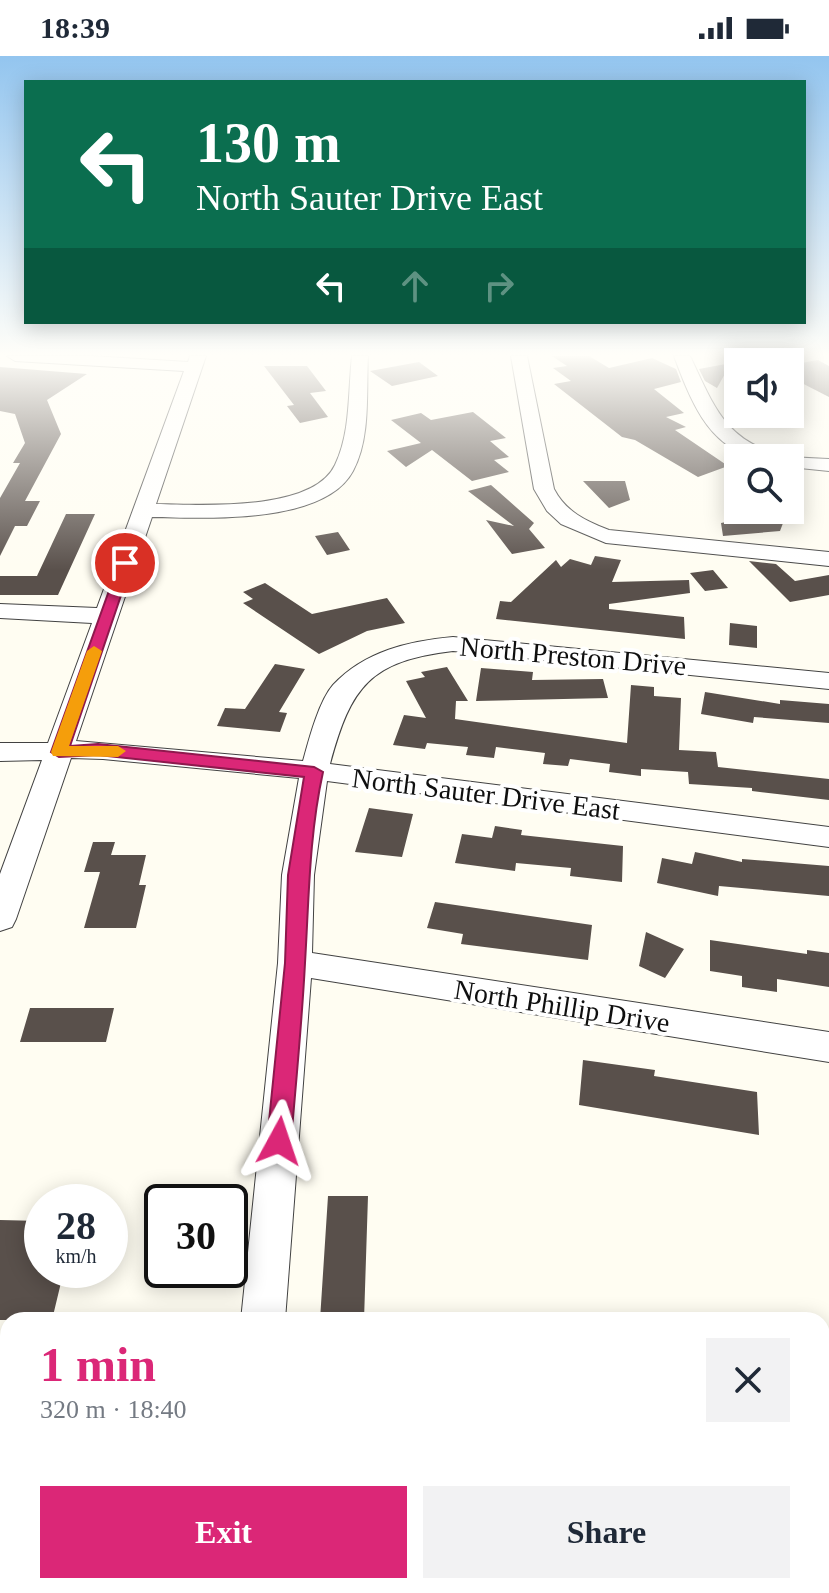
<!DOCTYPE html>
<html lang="en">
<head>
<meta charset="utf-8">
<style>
  body { margin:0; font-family:Georgia,serif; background:#f2f2f3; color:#1f2937; height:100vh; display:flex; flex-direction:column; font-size:30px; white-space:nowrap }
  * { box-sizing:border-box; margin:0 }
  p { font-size:26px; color:#747a83 }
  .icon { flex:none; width:44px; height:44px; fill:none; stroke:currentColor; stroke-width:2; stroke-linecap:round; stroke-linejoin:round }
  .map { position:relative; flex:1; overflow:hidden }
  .sheet { position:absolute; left:0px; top:1256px; width:830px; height:282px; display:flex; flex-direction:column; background:#fff; border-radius:24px 24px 0 0; box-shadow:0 4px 20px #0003 }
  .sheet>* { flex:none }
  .guide { position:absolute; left:24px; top:24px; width:782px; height:244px; border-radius:0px; box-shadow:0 4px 20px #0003; background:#0b6e4f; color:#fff; overflow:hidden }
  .fabs { position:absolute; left:724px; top:292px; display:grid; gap:16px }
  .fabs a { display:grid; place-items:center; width:80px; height:80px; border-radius:0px; background:#fff; box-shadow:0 4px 20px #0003; font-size:40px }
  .speed { position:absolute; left:24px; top:1128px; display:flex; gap:16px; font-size:40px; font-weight:700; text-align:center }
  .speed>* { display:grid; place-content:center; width:104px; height:104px; border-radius:50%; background:#fff; box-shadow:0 4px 20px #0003; line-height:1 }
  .speed small { font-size:20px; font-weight:400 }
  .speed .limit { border:4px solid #111; border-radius:12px; background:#fff; color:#111 }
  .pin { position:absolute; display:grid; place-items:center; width:68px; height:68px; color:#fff; margin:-34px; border:4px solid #fff; border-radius:50%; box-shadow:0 2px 8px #0007 }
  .me { position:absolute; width:88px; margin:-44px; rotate:5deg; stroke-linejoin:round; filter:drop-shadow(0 0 6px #0008) }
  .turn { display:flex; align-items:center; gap:28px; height:168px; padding:0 40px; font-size:36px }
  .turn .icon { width:104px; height:104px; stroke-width:2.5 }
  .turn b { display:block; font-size:56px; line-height:68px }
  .lanes { display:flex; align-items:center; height:76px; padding:0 40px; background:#0003; justify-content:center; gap:40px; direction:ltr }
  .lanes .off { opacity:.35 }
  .round { display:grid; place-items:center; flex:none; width:84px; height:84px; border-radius:0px; background:#f2f2f3 }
  .overview { display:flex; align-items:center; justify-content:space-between; height:136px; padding:0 40px }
  h1 { font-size:48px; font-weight:800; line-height:60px; color:#db2777 }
  .button { display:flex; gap:16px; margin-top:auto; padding:16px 40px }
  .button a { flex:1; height:92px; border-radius:0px; background:#db2777; color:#fff; font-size:32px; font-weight:800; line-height:92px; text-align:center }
  .button a+a { background:#f2f2f3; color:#1f2937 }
  .status { display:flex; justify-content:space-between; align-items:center; height:56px; padding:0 40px; background:#fff; direction:ltr }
  .status svg { height:22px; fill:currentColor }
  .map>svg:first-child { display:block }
  .building { fill:#59504b }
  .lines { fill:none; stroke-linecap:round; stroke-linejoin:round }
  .minor-casing { stroke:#424242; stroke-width:2 }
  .major-casing { stroke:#202020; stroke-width:2 }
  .minor { fill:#fff; fill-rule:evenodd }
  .major { fill:#ffdc62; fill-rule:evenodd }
  .route { fill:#db2777; stroke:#8e194d; stroke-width:2 }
  .slow { fill:#f59e0b }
  .labels { text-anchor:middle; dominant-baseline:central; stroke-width:8; stroke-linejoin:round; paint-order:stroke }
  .street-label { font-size:28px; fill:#0f0f0f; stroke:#fff }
</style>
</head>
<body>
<div class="status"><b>18:39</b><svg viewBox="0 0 49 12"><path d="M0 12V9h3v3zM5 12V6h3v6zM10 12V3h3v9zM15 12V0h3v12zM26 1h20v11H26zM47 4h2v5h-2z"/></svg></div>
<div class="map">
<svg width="829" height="1537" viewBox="0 0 829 1537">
  <rect width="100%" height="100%" fill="#fffdf2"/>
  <path class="building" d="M 552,300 L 589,300 L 609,312 L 652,302 L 676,313 L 681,326 L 654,333 L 684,357 L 666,361 L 686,371 L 675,374 L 728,410 L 698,421 L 635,384 L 622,381 L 554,328 L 571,325 L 553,312 L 567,310 Z
    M 818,304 L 829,310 L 829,341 L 790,321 L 790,309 Z
    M 419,306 L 438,320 L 392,330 L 370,315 Z
    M 731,307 L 717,332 L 705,325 L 699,313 Z
    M 264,310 L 307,310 L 326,335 L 310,337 L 328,361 L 300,367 L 287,350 L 294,349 Z
    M 0,311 L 87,318 L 47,344 L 61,378 L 25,445 L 40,445 L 27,470 L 15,470 L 0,500 L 0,442 L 20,407 L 13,407 L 25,387 L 15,358 L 0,355 Z
    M 473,356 L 506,382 L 490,385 L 509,401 L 494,404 L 509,416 L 472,425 L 432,394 L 406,411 L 387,395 L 421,387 L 391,364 L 421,357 L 431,364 Z
    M 583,425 L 625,425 L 630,444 L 609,452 Z
    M 491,429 L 534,467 L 529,473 L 545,492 L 512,498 L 486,464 L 514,470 L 468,435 Z
    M 788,454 L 780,475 L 723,480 L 721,467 Z
    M 66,458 L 95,458 L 58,539 L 0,539 L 0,520 L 37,520 Z
    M 338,476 L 350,494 L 327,499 L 315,480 Z
    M 595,500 L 621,504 L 612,526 L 689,524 L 690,537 L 609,548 L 609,553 L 684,561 L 685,583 L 496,563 L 500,545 L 511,546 L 556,504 L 561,511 L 570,503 L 591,509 Z
    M 749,505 L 776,508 L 795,525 L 829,519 L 829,539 L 790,546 Z
    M 713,514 L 728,532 L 705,535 L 690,517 Z
    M 265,527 L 312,558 L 387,542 L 405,567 L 367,575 L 319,598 L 243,547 L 253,543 L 243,536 Z
    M 730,567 L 757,570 L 757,592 L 729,589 Z
    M 275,608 L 305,613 L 279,656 L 287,657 L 280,676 L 217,670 L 225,652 L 245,653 Z
    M 447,611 L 468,645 L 456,645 L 455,663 L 627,687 L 631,629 L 654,631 L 654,640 L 681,642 L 679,694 L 716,696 L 718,711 L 829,723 L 829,744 L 752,735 L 752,732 L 689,728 L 688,716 L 641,713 L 641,720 L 609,716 L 610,708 L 570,703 L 568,710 L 543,708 L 545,697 L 496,691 L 494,702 L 466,699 L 468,691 L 427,687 L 425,693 L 393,689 L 404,659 L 426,662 L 406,625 L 425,621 L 421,616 Z
    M 481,612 L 533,616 L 532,624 L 603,623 L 608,642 L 476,645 Z
    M 705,636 L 780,648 L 780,644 L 829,648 L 829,667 L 754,661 L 753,667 L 701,658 Z
    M 369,752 L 413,758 L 402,801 L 355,796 Z
    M 495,770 L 522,774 L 521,779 L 623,790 L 622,826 L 570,820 L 571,812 L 516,807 L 515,815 L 455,807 L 462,778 L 492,782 Z
    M 93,786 L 115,786 L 111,799 L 146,799 L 139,829 L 146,829 L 136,872 L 84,872 L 100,816 L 84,816 Z
    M 695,796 L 742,806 L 742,803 L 829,810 L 829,840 L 719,830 L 718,840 L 657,827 L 662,802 L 692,808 Z
    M 435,846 L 592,869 L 588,904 L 461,888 L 463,878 L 427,872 Z
    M 646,876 L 684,893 L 665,922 L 639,910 Z
    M 710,884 L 807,898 L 807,894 L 829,897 L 829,931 L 777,923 L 777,936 L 742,931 L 742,920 L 710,915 Z
    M 30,952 L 114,952 L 106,986 L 20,986 Z
    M 583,1004 L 655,1014 L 654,1020 L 757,1036 L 759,1079 L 579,1049 Z
    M 328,1140 L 368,1140 L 364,1264 L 320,1264 Z
    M 0,1164 L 42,1165 L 36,1191 L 42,1191 L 42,1214 L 64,1214 L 52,1264 L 0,1264 Z"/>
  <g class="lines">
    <g class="minor-casing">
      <path id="minor" d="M 7,300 L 92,300 L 188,306 L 190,300 L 206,300 L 156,448 C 201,449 313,456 335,409 C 351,376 348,335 352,300 L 368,300 C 366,336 371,382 353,415 C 324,469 205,462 152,461 L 76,685 L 303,705 C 309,683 319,645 333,629 C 365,595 409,585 453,581 L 829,617 L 829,633 L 453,595 C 370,605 351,630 330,708 L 829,771 L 829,791 L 327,725 L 314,819 L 312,897 L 829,976 L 829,1006 L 311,922 L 285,1264 L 241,1264 L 278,907 L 282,819 L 299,722 L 103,703 L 71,702 L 16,863 L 12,871 L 0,875 L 0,818 L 42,704 L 0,705 L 0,687 L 48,687 L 92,567 L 0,562 L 0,548 L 97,552 L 184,315 L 15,305 Z
        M 511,300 L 527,300 L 554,433 C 566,456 586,465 609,474 L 829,496 L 829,510 L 606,487 L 561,468 L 547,455 L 534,433 Z
        M 674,300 L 690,300 C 714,350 725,386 785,400 C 798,402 815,402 829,403 L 829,415 L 790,411 L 790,402 C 778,402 764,404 752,401 C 706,388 689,340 674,300 Z
        M 8,1395 L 8,1530 L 38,1530 L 37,1537 L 0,1537 L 0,1509 L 7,1506 L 0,1507 L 0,1398 Z
        M 121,1530 L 173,1530 L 172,1537 L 120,1537 Z
        M 212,1530 L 264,1530 L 264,1537 L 212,1537 Z"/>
    </g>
    <g class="major-casing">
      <path id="major" d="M 822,1371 L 829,1371 L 829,1431 L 822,1431 Z
        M 0,1373 L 8,1373 L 8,1433 L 0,1433 Z"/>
    </g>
    <use href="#minor" class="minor"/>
    <use href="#major" class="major"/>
  </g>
  <linearGradient id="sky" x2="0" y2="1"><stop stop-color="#93c5ef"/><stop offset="0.58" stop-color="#fffef9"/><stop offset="1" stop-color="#fffef9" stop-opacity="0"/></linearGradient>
  <rect width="829" height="515" fill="url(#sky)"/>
  <path class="route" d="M 125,503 L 132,507 L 70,690 L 98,688 L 314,711 L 323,716 C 309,780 309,842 305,907 C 302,966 296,1026 291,1085 L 287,1093 L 279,1096 L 270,1093 L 267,1085 L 285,907 L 288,819 L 304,721 L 98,699 L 59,701 L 51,696 L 119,507 Z"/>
  <path class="slow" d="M 94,590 L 102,595 L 69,690 L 118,690 L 126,695 L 118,701 L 53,700 L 51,696 L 87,595 Z"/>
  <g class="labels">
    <g class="street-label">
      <text transform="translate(573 600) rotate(5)">North Preston Drive</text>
      <text transform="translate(486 738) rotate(7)">North Sauter Drive East</text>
      <text transform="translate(562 950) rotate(9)">North Phillip Drive</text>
    </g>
  </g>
</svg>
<div class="fabs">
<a><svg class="icon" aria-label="sound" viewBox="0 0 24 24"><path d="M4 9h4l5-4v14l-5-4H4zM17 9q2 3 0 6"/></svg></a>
<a><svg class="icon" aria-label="search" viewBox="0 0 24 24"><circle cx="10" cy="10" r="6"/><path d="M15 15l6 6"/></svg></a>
</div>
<div class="speed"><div>28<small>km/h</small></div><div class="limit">30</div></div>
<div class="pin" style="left:125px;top:507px;background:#d93025"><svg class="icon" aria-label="arrive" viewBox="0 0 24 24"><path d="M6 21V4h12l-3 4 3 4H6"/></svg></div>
<svg class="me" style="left:279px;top:1085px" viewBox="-20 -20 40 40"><path d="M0-17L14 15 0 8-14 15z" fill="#db2777" stroke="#fff" stroke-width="4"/></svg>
<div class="guide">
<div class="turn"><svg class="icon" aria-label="left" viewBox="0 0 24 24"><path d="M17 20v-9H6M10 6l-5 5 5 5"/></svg><div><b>130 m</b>North Sauter Drive East</div></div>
<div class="lanes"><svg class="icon" aria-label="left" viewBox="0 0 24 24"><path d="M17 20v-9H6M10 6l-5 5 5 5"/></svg><svg class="icon off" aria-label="ahead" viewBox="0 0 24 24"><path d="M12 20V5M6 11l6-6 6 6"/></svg><svg class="icon off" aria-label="right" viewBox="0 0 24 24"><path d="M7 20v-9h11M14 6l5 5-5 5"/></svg></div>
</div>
<section class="sheet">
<div class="overview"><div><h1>1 min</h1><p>320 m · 18:40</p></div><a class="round"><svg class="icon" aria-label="close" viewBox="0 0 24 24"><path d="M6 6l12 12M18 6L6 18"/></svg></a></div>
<div class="button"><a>Exit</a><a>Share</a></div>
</section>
</div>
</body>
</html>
